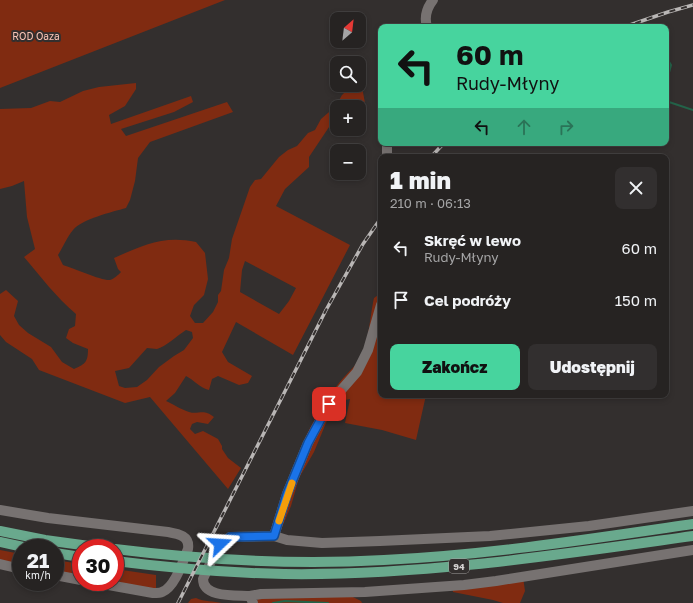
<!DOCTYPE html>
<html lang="pl">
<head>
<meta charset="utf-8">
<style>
  body { margin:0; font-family:"Golos Text",sans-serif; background:#322f2f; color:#f1f3f6; height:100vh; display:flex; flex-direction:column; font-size:15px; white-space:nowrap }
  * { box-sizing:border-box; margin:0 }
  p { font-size:13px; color:#a4a4a5 }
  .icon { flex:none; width:22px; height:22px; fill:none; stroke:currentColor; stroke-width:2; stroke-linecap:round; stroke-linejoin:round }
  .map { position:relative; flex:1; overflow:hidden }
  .side { position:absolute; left:378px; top:154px; width:291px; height:244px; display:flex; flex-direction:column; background:#262322; border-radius:8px; box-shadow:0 2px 6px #0003,0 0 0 1px #424040 }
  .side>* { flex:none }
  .hud { position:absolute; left:378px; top:24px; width:291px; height:122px; border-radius:8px; box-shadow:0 2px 6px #0003,0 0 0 1px #424040; background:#47d49e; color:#111; overflow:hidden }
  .needle { width:26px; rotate:28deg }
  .fabs { position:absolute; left:330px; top:12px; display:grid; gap:8px }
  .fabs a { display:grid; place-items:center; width:36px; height:36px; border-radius:8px; background:#262322; box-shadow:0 2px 6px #0003,0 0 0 1px #424040; font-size:20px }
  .speed { position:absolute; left:12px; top:539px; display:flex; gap:8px; font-size:20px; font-weight:700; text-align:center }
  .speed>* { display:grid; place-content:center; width:52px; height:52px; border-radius:50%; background:#262322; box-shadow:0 2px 6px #0003,0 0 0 1px #424040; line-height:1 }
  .speed small { font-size:10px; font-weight:400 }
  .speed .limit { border:6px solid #d22; background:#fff; color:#111 }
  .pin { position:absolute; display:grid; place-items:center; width:34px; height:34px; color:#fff; margin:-17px; border-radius:8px; box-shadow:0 2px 6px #0006 }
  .me { position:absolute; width:44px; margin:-22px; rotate:70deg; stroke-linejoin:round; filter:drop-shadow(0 0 3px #0008) }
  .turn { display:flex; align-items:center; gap:14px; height:84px; padding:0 12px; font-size:18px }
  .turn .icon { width:52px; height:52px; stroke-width:2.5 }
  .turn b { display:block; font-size:28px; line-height:34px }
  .lanes { display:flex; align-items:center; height:38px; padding:0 12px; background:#0003; justify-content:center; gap:20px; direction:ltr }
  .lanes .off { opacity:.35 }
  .round { display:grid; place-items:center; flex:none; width:42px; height:42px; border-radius:8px; background:#322f2f }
  .overview { display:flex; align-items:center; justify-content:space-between; height:68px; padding:0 12px }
  h1 { font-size:24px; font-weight:800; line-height:30px }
  .button { display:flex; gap:8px; margin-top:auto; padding:8px 12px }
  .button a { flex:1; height:46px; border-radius:8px; background:#47d49e; color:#111; font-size:16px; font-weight:800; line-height:46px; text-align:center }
  .button a+a { background:#322f2f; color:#f1f3f6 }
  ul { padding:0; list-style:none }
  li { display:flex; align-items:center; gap:12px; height:52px; padding:0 12px }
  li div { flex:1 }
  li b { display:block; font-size:15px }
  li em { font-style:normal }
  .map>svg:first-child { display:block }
  .green { fill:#802b11; fill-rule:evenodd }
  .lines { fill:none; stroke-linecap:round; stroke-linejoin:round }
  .stream { stroke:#236349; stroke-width:2 }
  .minor { stroke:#777271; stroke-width:10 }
  .major { stroke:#69a98d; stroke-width:10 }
  .rail-casing { stroke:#b9b6b5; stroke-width:3.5 }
  .rail { stroke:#332f2e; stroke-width:2; stroke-dasharray:6; stroke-linecap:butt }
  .route-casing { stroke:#114b97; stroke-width:10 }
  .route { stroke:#1a73e8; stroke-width:7 }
  .slow { stroke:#f59e0b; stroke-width:7 }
  .labels { text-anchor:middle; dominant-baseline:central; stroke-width:4; stroke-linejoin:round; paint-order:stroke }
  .shield { fill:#332f2e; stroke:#a4a1a0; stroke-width:1 }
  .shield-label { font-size:9px; font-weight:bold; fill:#d4d2d1 }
  .park-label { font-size:10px; fill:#fac5b6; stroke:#332f2e }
</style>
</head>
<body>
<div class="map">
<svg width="693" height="603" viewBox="0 0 693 603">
  <rect width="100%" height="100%" fill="#332f2e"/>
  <path class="green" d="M 0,0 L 225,0 L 0,88 Z
    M 359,71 L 365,103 L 361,107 L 356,103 L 347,104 L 344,107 L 337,107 L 337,115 L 309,157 L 309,167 L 285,189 L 276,206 L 350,245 L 293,355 L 236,322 L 222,352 L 228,362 L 252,376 L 248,383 L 239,385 L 218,376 L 212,379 L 209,390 C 200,388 194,380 186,376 L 175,393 L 166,401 C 173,404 182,410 189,412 C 199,415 203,408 214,417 L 208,424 L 197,422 L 192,424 L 190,429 L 195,434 L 203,431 L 218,439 L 222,446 L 222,449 L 228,458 L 241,468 L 228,489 L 150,397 L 125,403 L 39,370 L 32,359 L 6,342 L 0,335 L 0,294 L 6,290 L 18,301 L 14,316 L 19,325 L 28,333 L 51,347 L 62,362 L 74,369 C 86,364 88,361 88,349 L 73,343 L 66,338 L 69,329 L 75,326 L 76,314 C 55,296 42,278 24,257 L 35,249 L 27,217 L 24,181 L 12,186 L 0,189 L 0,109 L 31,108 L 50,101 L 60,102 L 83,91 L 99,87 L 136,83 L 136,89 L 125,106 L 109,115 L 111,124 L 191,96 L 193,102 L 174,112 L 121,129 L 126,136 L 227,102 L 233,112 L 150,142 L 138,158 L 135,181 L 130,200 L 126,208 C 112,212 82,219 73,230 C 67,237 63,247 58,255 L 63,265 C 73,268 102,281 110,280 C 114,279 118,275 121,272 L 118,269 L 114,258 C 143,245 164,235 196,242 L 205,253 L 208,279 L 204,295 L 194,305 L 190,316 L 195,323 L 203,323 L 213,312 L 218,302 L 218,295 L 221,291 L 224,270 L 229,258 L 232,239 L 250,187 L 255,180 L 261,179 L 279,157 L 288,150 L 297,146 L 308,133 L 315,130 L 321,119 L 336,106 L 342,95 L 345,92 L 347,87 L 345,85 L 359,85 ZM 245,261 L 296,288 L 289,301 L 279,314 L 240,292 L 242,270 ZM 186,330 L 192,332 L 193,338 L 184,350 L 174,356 L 159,367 L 147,380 L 137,387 L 125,388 L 119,386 L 115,371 L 129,368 L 147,348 C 150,348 154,349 157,349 C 165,347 178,335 186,330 Z
    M 381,293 L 380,325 L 378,342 L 381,343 L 381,395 L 426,395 L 416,440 L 382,430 L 345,423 L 350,399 L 345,400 L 331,411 L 314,452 L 299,478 L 291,506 L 280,532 C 289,488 296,447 321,409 L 326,407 L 337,395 L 334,390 C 341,378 353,370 360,358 C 369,344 370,315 374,298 Z
    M 0,550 L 21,554 L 21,565 L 0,560 Z
    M 55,560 L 81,564 L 81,577 L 55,572 Z
    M 115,569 L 156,575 L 156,590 L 115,582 Z
    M 523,577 L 525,591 L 520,603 L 503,603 L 493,600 L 453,592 L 452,586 Z
    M 351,596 L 361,601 L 362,603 L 257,603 L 257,601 L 259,597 Z
    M 196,598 C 204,602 214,601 222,603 L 188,603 L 191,599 Z"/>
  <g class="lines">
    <path class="stream" d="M 666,57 L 671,65 L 666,84
      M 666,101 L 693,110
      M 273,603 L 285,601 L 328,603"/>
    <path class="minor" d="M 427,27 C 424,17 426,9 433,0
      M 387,157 L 387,143
      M 0,510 L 48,518 L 168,532 C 179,534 190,536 188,549 C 183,561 175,587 162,592 C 160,593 156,593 153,593 L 92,582
      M 274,536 L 287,540 L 322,543 L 380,541 L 490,536 L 589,526 L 693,511
      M 0,564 L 21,569
      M 55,575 L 81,580
      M 250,596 L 261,594 L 365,592 L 464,585 L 496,581 L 693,550
      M 253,603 L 250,596 C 236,595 203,598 203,579 L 219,544 L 230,537 L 274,536 L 287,494 L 308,443 L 329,404 L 357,372 L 368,350 L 381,305"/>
    <path class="major" d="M 0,531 L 45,540 L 104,548
      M 0,542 L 28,548
      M 115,549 C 204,560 294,565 384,560 C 487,555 590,539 693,524
      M 55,553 L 81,557
      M 115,561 C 171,568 227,573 284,574 C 421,576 557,555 693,536"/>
    <g class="rail-casing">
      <path id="rail" d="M 624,27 L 668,12 L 693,5
        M 431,157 L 444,143
        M 178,603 L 326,310 L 363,244 L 381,218"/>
    </g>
    <use href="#rail" class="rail"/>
  </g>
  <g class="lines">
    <g class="route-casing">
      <path id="route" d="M 220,544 L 230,537 L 274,536 L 287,494 L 308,443 L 329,404"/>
    </g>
    <use href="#route" class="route"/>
    <path class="slow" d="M 279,521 L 292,483"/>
  </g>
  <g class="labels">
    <rect class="shield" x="449" y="559" width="20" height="14" rx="3"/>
    <g class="shield-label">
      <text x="459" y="566">94</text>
    </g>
    <g class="park-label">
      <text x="36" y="36">ROD Oaza</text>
    </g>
  </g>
</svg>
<div class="fabs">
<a><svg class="needle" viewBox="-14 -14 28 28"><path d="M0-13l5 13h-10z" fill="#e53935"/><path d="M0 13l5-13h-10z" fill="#a4a4a5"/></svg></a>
<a><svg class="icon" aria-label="search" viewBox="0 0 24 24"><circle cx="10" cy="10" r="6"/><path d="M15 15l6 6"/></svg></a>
<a>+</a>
<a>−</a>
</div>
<div class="speed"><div>21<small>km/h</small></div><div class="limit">30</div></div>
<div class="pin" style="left:329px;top:404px;background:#d93025"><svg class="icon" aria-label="arrive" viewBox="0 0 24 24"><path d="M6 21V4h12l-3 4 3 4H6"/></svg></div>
<svg class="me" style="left:220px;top:544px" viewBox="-20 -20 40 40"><path d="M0-17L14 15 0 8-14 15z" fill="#1a73e8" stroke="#fff" stroke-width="4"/></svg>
<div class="hud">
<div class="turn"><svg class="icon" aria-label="left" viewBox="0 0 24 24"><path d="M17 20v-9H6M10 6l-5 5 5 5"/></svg><div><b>60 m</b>Rudy-Młyny</div></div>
<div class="lanes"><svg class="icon" aria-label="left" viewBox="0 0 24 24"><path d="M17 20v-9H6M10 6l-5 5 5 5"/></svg><svg class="icon off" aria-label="ahead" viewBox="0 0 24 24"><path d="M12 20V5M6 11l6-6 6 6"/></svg><svg class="icon off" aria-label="right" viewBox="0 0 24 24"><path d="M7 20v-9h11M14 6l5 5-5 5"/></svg></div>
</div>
<section class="side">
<div class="overview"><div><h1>1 min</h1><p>210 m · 06:13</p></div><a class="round"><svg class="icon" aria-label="close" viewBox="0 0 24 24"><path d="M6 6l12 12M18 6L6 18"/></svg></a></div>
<ul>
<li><svg class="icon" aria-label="left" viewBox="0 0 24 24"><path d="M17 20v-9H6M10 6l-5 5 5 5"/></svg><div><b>Skręć w lewo</b><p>Rudy-Młyny</p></div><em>60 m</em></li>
<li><svg class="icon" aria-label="arrive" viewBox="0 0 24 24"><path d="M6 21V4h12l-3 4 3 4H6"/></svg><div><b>Cel podróży</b></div><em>150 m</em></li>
</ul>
<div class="button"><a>Zakończ</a><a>Udostępnij</a></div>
</section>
</div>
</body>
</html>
